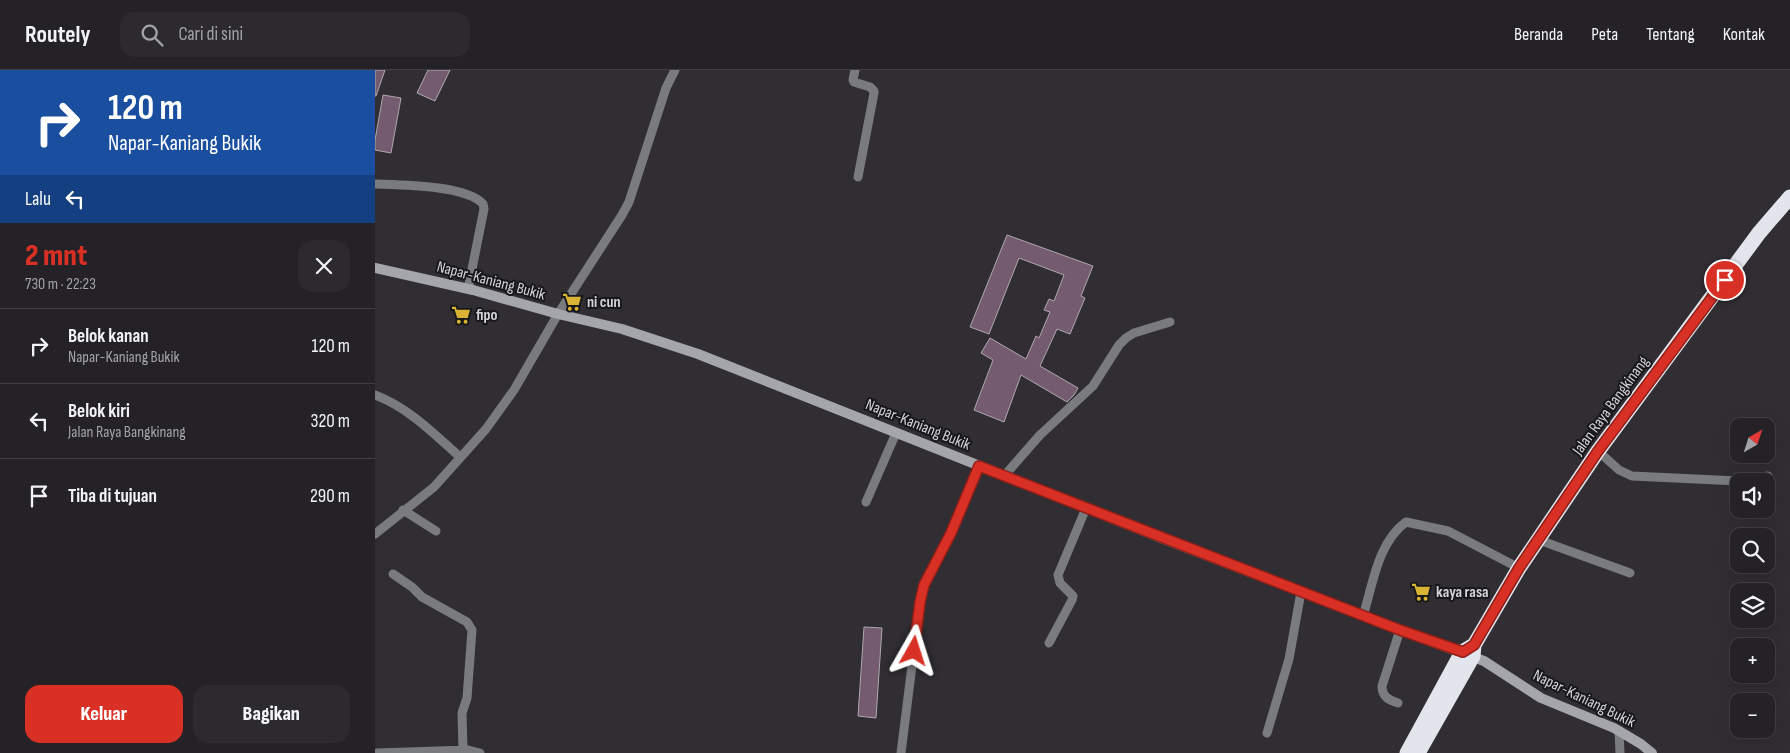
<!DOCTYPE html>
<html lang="id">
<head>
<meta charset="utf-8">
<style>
  body { margin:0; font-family:"Sofia Sans Condensed",sans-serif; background:#2c2a2e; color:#f1f3f6; height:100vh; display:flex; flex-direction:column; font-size:19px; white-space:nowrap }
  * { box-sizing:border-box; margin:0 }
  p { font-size:16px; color:#a3a4a7 }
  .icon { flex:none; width:28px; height:28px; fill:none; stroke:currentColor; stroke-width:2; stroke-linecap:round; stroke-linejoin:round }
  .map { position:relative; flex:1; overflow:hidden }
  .panel { display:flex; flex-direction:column; background:#242226; width:375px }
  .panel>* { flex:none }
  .hud { background:#1a4fa0; color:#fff; overflow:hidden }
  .needle { width:32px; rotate:39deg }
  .buttons { position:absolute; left:1355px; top:348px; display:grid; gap:10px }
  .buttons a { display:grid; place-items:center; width:45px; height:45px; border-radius:10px; background:#242226; box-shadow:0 5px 20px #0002,0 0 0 1px #413f43; font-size:25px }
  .pin { position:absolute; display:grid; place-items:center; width:42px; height:42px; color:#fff; margin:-21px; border:2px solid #fff; border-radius:50%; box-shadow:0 1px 5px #0007 }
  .me { position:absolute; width:55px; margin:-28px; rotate:6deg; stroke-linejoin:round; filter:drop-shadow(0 0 4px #0008) }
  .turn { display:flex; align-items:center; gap:18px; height:105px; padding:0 25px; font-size:22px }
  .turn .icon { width:65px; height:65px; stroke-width:2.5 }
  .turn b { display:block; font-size:35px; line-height:42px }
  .then { display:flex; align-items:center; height:48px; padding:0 25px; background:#0003; gap:10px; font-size:19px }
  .round { display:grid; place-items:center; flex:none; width:52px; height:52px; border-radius:15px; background:#2c2a2e }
  .headline { display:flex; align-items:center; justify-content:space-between; height:85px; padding:0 25px }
  h1 { font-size:30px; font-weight:800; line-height:38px; color:#d93025 }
  .action { display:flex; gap:10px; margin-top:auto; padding:10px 25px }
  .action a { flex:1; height:58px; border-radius:15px; background:#d93025; color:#fff; font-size:20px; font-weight:800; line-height:58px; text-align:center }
  .action a+a { background:#2c2a2e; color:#f1f3f6 }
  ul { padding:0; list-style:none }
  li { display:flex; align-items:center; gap:15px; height:75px; padding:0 25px; border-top:1px solid #413f43 }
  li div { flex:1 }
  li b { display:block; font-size:19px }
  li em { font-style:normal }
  header { display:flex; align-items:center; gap:30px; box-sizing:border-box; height:70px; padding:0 25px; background:#242226; border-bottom:1px solid #413f43 }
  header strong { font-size:24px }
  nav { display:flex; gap:28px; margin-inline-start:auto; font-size:18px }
  .search { width:350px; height:45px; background:#2c2a2e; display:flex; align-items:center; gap:12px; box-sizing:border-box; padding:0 18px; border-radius:15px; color:#a3a4a7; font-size:19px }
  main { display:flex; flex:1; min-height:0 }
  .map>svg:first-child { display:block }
  .building { fill:#755b6f; stroke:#afa8ad }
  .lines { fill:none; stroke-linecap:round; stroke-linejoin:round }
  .street { stroke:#7a7b7e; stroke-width:9 }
  .secondary { stroke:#a5a6ab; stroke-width:10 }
  .highway { stroke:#e3e5ed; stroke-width:15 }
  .route-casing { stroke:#8d1f18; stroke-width:12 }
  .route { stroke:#d93025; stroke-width:9 }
  .labels { text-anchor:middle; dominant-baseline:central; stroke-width:4; stroke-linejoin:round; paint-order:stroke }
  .street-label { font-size:16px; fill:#d4d3d6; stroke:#181719 }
  .poi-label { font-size:16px; font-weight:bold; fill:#d4d3d6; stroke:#181719; text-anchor:start }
</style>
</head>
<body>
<header>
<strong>Routely</strong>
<div class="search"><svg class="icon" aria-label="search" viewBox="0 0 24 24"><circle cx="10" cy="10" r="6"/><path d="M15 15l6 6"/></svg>Cari di sini</div>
<nav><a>Beranda</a><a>Peta</a><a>Tentang</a><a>Kontak</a></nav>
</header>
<main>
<section class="panel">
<div class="hud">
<div class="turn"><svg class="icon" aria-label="right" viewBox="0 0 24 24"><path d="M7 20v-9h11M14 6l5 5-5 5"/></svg><div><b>120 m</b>Napar-Kaniang Bukik</div></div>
<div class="then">Lalu<svg class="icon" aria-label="left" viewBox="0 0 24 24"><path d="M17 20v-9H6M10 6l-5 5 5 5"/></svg></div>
</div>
<div class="headline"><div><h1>2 mnt</h1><p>730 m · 22:23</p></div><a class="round"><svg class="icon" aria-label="close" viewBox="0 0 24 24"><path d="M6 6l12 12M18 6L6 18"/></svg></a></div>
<ul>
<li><svg class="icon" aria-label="right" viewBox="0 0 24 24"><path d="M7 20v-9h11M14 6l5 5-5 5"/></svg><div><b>Belok kanan</b><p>Napar-Kaniang Bukik</p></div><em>120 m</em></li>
<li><svg class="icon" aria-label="left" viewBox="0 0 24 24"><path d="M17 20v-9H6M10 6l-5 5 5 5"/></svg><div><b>Belok kiri</b><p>Jalan Raya Bangkinang</p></div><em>320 m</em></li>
<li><svg class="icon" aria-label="arrive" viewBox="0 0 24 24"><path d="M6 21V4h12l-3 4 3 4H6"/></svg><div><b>Tiba di tujuan</b></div><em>290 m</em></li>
</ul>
<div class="action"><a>Keluar</a><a>Bagikan</a></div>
</section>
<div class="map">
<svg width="1415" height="683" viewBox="0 0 1415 683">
  <rect width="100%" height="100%" fill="#302e33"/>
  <path class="building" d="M 0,0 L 10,0 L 1,26 L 0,26 Z
    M 53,0 L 75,0 L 60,31 L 42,23 Z
    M 8,25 L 26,28 L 16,83 L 0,80 L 0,70 Z
    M 632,165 L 718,196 L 706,226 L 710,228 L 695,264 L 682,259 L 665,296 L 703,318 L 699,325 L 692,332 L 646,305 L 629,352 L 599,340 L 618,290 L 606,283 L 615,268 L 651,289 L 661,266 L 664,268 L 675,242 L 669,240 L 674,229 L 679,231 L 689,205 L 644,188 L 614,264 L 595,257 Z
    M 489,557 L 507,558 L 501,648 L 483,646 Z"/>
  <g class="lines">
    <path class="street" d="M 480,0 L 478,10 L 479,12 L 495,17 L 499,21 L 499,23 L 483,107
      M 0,114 C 25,115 91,115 108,134 L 109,139 L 93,219
      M 0,325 C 34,338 58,363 85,387
      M 1223,381 L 1244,400 L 1257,406 L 1363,411 L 1393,406
      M 630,405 L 665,365 L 718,316 L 744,275 L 751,268 L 759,263 L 795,252
      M 491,432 L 521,363
      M 28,440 L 61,461
      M 0,464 L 59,417 L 111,359 L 139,320 L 183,244 L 247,145 L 254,132 L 291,18 L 300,0
      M 1164,470 L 1255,503
      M 18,504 L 37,517 L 47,527 L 92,552 L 97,560 L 92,628 L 87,643 L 88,680
      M 988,546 C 998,514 1003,472 1031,452 L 1073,461 L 1144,498
      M 674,573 L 697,530 L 698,526 L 685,513 L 683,505 L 711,438
      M 1023,633 C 1014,630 1007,627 1007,616 L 1025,560
      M 1244,661 L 1245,683
      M 892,663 L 914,589 L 926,522
      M 2,683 L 93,680 L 105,683
      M 526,683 L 545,532 L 549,515 L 576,463 L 604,396"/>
    <path class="secondary" d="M 0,198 L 98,220 L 183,244 L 247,259 L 323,284 L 789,469 L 1025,560 L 1109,591 L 1166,628 L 1239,658 L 1266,674 L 1277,683"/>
    <path class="highway" d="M 1032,683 L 1087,582 L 1099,575
      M 1043,683 L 1098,586 L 1099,575 L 1144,498 L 1223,381 L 1384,163 L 1415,127"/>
  </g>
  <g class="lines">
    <g class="route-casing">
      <path id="route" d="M 539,581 L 545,532 L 549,515 L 576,463 L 604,396 L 1025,560 L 1088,582 L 1099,575 L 1144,498 L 1223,381 L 1350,210"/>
    </g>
    <use href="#route" class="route"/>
  </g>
  <defs>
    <g id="supermarket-bare" transform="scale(1.5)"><path d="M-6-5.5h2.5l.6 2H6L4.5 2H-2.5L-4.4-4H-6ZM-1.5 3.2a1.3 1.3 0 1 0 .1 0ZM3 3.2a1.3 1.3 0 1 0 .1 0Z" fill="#d9b334" stroke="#181719" stroke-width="2.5" paint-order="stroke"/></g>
  </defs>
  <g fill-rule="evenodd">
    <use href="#supermarket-bare" x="197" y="232"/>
    <use href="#supermarket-bare" x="86" y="245"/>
    <use href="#supermarket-bare" x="1046" y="522"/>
  </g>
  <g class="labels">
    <g class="street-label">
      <text transform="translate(116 211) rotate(15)">Napar-Kaniang Bukik</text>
      <text transform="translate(1236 336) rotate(-54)">Jalan Raya Bangkinang</text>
      <text transform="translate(543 355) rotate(22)">Napar-Kaniang Bukik</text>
      <text transform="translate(1209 629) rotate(26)">Napar-Kaniang Bukik</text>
    </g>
    <g class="poi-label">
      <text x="212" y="232">ni cun</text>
      <text x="101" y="245">fipo</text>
      <text x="1061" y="522">kaya rasa</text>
    </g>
  </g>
</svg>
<div class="buttons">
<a><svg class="needle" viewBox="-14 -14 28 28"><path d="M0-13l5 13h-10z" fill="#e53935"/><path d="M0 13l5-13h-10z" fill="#a3a4a7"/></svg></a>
<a><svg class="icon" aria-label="sound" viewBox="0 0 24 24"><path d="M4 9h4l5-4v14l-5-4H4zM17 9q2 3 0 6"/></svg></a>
<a><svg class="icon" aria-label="search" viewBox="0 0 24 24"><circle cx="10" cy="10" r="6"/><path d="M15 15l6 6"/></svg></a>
<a><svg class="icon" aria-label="layers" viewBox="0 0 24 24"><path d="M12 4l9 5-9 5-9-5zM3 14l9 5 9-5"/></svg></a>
<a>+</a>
<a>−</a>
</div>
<div class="pin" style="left:1350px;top:210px;background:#d93025"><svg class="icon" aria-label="arrive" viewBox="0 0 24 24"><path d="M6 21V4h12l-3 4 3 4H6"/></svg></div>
<svg class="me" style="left:539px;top:581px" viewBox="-20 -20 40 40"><path d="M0-17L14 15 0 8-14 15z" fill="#d93025" stroke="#fff" stroke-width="4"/></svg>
</div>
</main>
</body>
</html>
